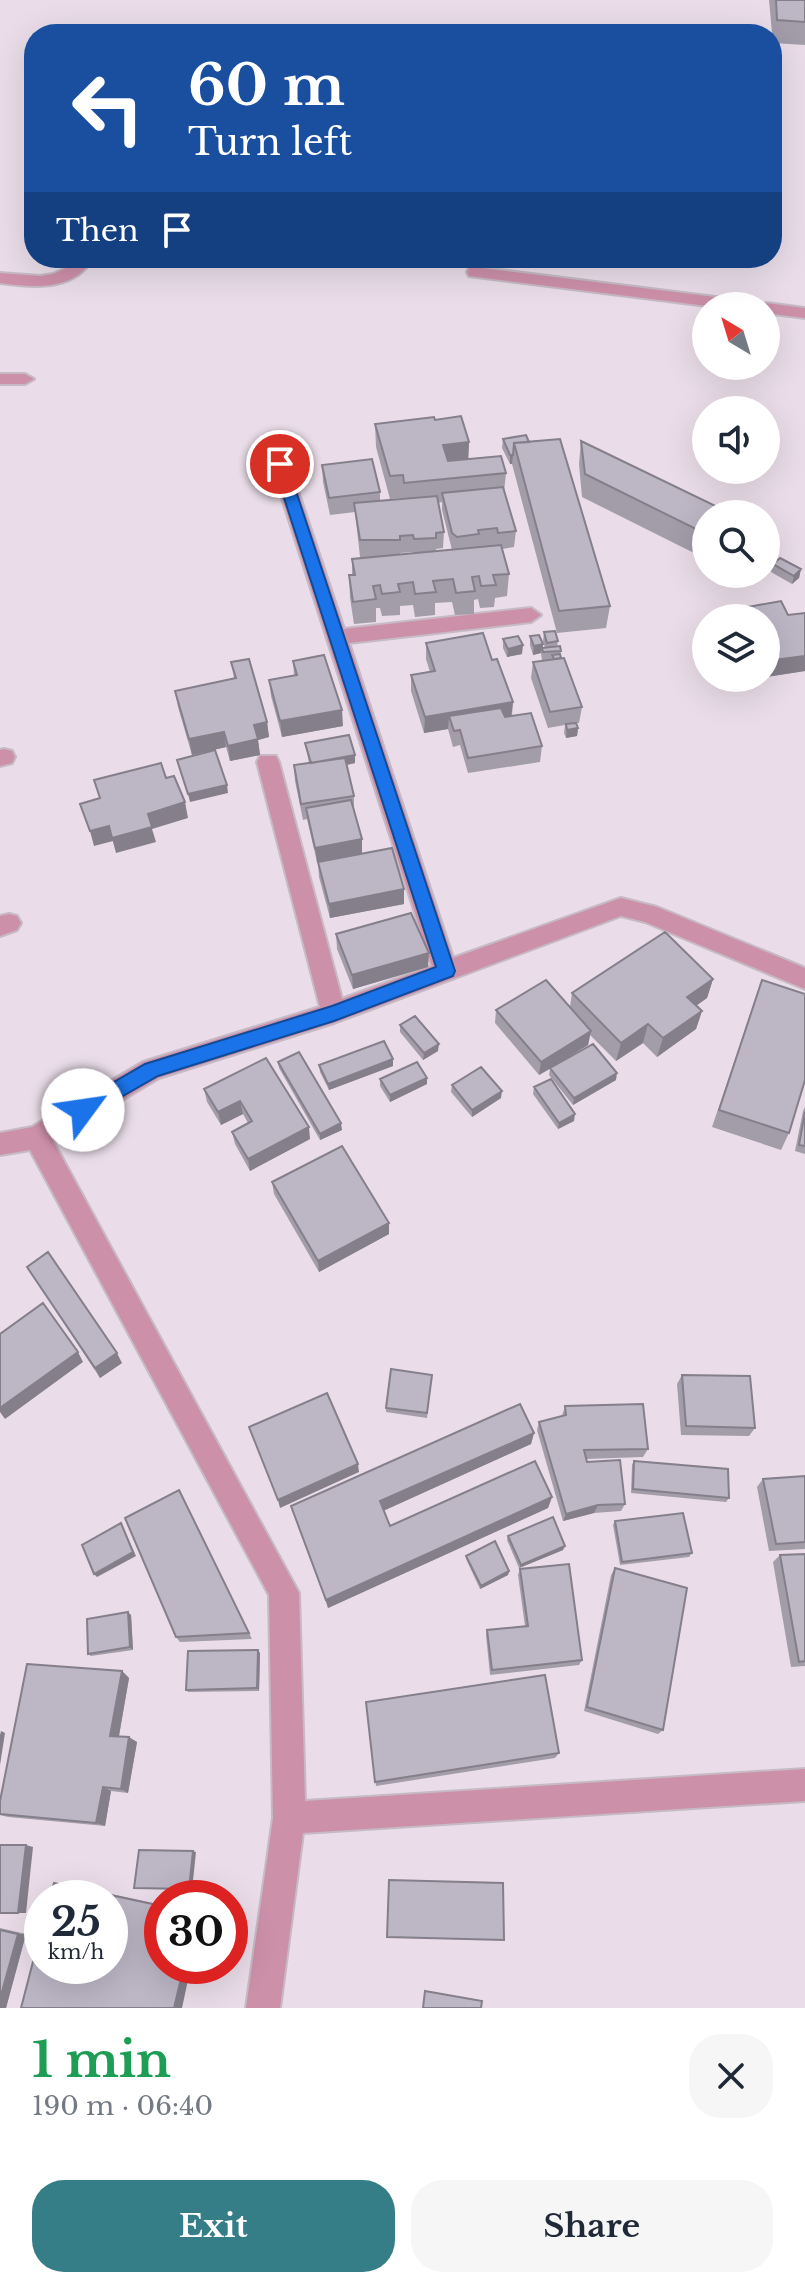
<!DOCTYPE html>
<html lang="en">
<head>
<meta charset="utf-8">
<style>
  body { margin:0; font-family:"Libre Baskerville",serif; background:#f6f6f7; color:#1f2937; height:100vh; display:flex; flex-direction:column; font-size:30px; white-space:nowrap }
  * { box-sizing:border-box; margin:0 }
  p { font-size:26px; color:#747a83 }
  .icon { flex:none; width:44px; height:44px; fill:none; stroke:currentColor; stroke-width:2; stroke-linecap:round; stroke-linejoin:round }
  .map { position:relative; height:2008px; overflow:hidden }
  .panel { display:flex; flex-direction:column; background:#fff; flex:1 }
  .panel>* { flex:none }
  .banner { position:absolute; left:24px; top:24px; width:758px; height:244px; border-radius:32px; box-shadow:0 8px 32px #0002; background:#1a4fa0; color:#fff; overflow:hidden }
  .needle { width:52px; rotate:322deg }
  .fabs { position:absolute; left:692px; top:292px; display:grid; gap:16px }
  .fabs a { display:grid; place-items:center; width:88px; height:88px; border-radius:50%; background:#fff; box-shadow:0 8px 32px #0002; font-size:40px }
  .speed { position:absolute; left:24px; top:1880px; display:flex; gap:16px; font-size:40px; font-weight:700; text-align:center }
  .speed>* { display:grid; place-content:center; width:104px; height:104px; border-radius:50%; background:#fff; box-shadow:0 8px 32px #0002; line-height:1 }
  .speed small { font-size:20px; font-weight:400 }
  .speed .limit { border:12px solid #d22; background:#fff; color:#111 }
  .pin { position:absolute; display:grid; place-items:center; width:68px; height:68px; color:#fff; margin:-34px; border:4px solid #fff; border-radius:50%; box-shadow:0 2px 8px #0007 }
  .me { position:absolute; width:88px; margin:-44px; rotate:59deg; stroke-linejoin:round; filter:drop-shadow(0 0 6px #0008) }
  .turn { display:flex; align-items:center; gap:28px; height:168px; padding:0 32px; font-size:36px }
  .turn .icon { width:104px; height:104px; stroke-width:2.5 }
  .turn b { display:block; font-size:56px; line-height:68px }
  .then { display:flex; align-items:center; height:76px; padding:0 32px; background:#0003; gap:16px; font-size:30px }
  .round { display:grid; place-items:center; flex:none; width:84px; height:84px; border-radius:32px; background:#f6f6f7 }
  .head { display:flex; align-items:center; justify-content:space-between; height:136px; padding:0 32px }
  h1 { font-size:48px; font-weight:800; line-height:60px; color:#1e9e55 }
  .button { display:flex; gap:16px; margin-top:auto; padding:16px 32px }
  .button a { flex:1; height:92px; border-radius:32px; background:#367e87; color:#fff; font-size:32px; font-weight:800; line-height:92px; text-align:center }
  .button a+a { background:#f6f6f7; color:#1f2937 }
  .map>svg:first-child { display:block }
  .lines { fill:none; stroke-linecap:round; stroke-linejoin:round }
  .minor-casing { stroke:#c6bac5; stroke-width:4 }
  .minor { fill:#cd90a9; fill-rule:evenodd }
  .wall { fill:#a29da9; fill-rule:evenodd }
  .shaded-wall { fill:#847f8a }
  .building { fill:#bcb6c5; stroke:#847f8a; stroke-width:2 }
  .route { fill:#1a73e8; stroke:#114b97; stroke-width:2 }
</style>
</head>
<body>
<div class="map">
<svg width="805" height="2008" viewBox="0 0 805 2008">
  <rect width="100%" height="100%" fill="#eadde9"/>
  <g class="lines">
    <g class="minor-casing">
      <path id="minor" d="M 72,258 L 88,258 L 86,268 C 65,291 28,287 0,283 L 0,273 L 40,276 L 53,274 L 70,266 Z
        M 196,258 L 232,258 L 233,260 C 225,268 204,266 196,258 Z
        M 475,267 L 747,301 L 755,306 L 707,306 L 469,276 L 467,272 L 469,268 Z
        M 766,303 L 805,308 L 805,318 L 766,313 L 766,306 L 759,306 Z
        M 0,374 L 25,374 L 34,379 L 25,384 L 0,384 Z
        M 280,458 L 289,464 L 344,629 L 531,608 L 541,615 L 531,622 L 349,643 L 453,958 L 621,898 L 657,907 L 805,968 L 805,989 L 645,922 L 621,916 L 334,1023 L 159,1078 L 53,1141 L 299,1593 L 305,1801 L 805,1769 L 805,1801 L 303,1833 L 280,2008 L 246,2008 L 273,1818 L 269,1595 L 30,1150 L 0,1155 L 0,1133 L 32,1127 L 143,1062 L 320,1007 L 257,762 L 260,756 L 276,756 L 279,762 L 342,999 L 432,966 L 271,464 Z
        M 4,749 L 12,751 L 15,757 L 12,763 L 0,766 L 0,750 Z
        M 9,914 L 17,916 L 21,923 L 17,930 L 0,936 L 0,916 Z"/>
    </g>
    <use href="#minor" class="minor"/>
  </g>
  <path class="wall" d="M 769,0 L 805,0 L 805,45 L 773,43 Z
    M 435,420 L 469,442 L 468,459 L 506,473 L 504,492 L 516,531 L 514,547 L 502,549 L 509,574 L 507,596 L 495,598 L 494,607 L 480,608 L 478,599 L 474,600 L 474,614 L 455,615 L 452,602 L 435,603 L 435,615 L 415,617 L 413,605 L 400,606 L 400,615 L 382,616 L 380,608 L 376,608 L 376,622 L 354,624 L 350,598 L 349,575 L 352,575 L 352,559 L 380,557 L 360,557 L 355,512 L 330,515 L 323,482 L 322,465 L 380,492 L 380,501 L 403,499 L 403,498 L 390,499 L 376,447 L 375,424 ZM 442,502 L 442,510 L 452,550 L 436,551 L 436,549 L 443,548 L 444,532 L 438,503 ZM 413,552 L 413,553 L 400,555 L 400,553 Z
    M 526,435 L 610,606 L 606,628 L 557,633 L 512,464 L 510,464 L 502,448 L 503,439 Z
    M 581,441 L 706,514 L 706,559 L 582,497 L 579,464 Z
    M 773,564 L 801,569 L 799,578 L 792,584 L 771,572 Z
    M 735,574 L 748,574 L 744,578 Z
    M 748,607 L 788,615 L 805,613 L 805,671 L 766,677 L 766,618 L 745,618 Z
    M 544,632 L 558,641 L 557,647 L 561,651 L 560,655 L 582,707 L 579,723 L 577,723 L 578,728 L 577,736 L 566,738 L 564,733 L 565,725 L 548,728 L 531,678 L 533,662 L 542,661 L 541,653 L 533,655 L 530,645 L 530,636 L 543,648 L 545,648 L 543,641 Z
    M 503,639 L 522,654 L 507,657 L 503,648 Z
    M 426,643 L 492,660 L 513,702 L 512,716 L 542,746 L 540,762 L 468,773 L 460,745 L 453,747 L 448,729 L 424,733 L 411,691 L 411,675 L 430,672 L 426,659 Z
    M 293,661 L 343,726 L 282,737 L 271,696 L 269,680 L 294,675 Z
    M 231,662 L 267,722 L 269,737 L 258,740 L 260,755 L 230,761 L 226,747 L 192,755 L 178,707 L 175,691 L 234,678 Z
    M 305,743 L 355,763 L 347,765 L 354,796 L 354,812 L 362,854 L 404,889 L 404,904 L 330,918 L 319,877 L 318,862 L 317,862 L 307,819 L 303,820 L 295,781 L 294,765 L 309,763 Z
    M 336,934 L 428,967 L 353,989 L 337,949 Z
    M 713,979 L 707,998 L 696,1005 L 702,1011 L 696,1029 L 657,1057 L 643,1043 L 616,1061 L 590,1035 L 588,1045 L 557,1064 L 616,1080 L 573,1105 L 549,1075 L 550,1069 L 539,1075 L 495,1023 L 496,1010 L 570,1007 L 572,993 Z
    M 762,980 L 789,1133 L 781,1150 L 712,1127 Z
    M 400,1025 L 438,1051 L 423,1060 L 400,1032 Z
    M 266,1058 L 310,1139 L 250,1171 L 235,1144 L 232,1132 L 248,1123 L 243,1114 L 221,1125 L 207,1102 L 204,1089 Z
    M 278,1062 L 342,1130 L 320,1140 L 279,1068 Z
    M 319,1065 L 393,1066 L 329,1090 L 320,1072 Z
    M 380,1079 L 427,1084 L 390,1102 L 380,1086 Z
    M 452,1085 L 501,1098 L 472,1117 L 451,1092 Z
    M 534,1087 L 574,1121 L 558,1129 L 533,1094 Z
    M 805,1107 L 805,1154 L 795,1151 L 803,1111 Z
    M 272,1182 L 389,1223 L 389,1234 L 319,1272 L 274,1194 Z
    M 27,1267 L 122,1363 L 100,1378 Z
    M 432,1375 L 427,1418 L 386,1412 L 386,1408 Z
    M 682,1375 L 755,1428 L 749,1436 L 681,1435 L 677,1384 Z
    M 565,1406 L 648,1449 L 643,1457 L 586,1459 L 587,1462 L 625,1504 L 621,1511 L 594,1513 L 563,1521 L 537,1430 L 539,1422 L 562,1416 Z
    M 534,1433 L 531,1444 L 384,1510 L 390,1526 L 552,1497 L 548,1508 L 328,1608 L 291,1506 Z
    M 634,1461 L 729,1498 L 726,1502 L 631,1493 L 632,1465 Z
    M 805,1476 L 805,1549 L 769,1551 L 757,1487 L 763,1479 Z
    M 179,1490 L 252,1639 L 180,1642 L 176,1637 Z
    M 615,1521 L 692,1553 L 689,1557 L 620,1565 L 613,1525 Z
    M 508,1536 L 563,1550 L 519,1568 L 507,1540 Z
    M 805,1554 L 805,1666 L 791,1667 L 773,1562 L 780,1555 Z
    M 466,1556 L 509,1571 L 508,1575 L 480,1589 L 466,1559 Z
    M 615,1568 L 663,1730 L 658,1734 L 584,1711 L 611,1575 Z
    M 520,1569 L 582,1660 L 579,1665 L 490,1675 L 486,1635 L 487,1630 L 525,1626 L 518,1575 Z
    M 131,1615 L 133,1650 L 91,1656 L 88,1654 Z
    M 260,1653 L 259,1691 L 188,1692 L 186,1690 Z
    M 122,1671 L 129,1678 L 119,1736 L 137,1742 L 128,1793 L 111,1791 L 105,1826 L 8,1817 L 0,1815 Z
    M 366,1702 L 559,1753 L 555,1758 L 376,1786 Z
    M 54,1883 L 66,1884 L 162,1905 L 162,1966 Z
    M 0,1928 L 26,1934 L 6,2008 L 0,2008 Z"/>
  <path class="shaded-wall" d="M 469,442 L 468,465 L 442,469 L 443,445 Z
    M 510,455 L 513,455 L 512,464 L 510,464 Z
    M 771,533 L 766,552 L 766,538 Z
    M 801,569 L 799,578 L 792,584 L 794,576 Z
    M 543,644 L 543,651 L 542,648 L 541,653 L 533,655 L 534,646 Z
    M 523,645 L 522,654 L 507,657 L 508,649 Z
    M 805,656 L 805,671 L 766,677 L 766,661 Z
    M 513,702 L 511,717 L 449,716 L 448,729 L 424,733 L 425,717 Z
    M 342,710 L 343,726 L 282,737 L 280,721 Z
    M 267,722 L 269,737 L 258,740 L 260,755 L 230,761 L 228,746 L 254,725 Z
    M 578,728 L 577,736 L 566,738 L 567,730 Z
    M 224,732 L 226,747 L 192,755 L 189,739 Z
    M 355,755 L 355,763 L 312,772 L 311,764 Z
    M 227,785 L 228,793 L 190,802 L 188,794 Z
    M 185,802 L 188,818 L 152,829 L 156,842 L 116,853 L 112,838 L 148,814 Z
    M 109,826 L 113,841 L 94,846 L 90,831 Z
    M 362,839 L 362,854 L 317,862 L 315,848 Z
    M 404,889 L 404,904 L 330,918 L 329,904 Z
    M 429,953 L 428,967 L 353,989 L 352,975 Z
    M 713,979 L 707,998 L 682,1016 L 687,997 Z
    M 702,1011 L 696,1029 L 657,1057 L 663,1038 Z
    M 648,1024 L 643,1043 L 616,1061 L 621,1043 Z
    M 591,1031 L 588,1045 L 539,1075 L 541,1062 Z
    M 439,1044 L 438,1051 L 423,1060 L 424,1053 Z
    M 393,1059 L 393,1066 L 329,1090 L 328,1084 Z
    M 617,1073 L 616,1080 L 573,1105 L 574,1098 Z
    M 427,1078 L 427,1084 L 390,1102 L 390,1095 Z
    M 502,1091 L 501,1098 L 472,1117 L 472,1110 Z
    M 240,1101 L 243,1114 L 221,1125 L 218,1112 Z
    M 575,1114 L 574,1121 L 558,1129 L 559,1123 Z
    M 341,1123 L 342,1130 L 320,1140 L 320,1134 Z
    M 309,1127 L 310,1139 L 250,1171 L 248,1159 Z
    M 389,1223 L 389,1234 L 319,1272 L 318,1261 Z
    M 78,1352 L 83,1362 L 5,1419 L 0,1412 L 0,1408 Z
    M 117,1353 L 122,1363 L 100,1378 L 95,1368 Z
    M 534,1433 L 531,1444 L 381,1512 L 380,1501 Z
    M 358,1464 L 359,1472 L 280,1508 L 278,1500 Z
    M 552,1497 L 548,1508 L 328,1608 L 326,1600 Z
    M 598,1505 L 594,1513 L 563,1521 L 566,1514 Z
    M 121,1523 L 136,1556 L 97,1577 L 94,1574 Z
    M 565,1546 L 563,1550 L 519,1568 L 521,1565 Z
    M 509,1571 L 508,1575 L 480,1589 L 481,1586 Z
    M 128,1612 L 131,1615 L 133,1650 L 130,1647 Z
    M 258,1650 L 260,1653 L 259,1691 L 257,1688 Z
    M 122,1671 L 129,1678 L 118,1741 L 110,1736 Z
    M 1,1731 L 5,1733 L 0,1765 L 0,1735 Z
    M 129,1737 L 137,1742 L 128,1793 L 121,1789 Z
    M 103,1787 L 111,1791 L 105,1826 L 96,1823 Z
    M 26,1845 L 33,1847 L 26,1913 L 18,1913 Z
    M 193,1851 L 196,1852 L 192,1890 L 189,1889 Z
    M 18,1934 L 26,1934 L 6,2008 L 0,2008 L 0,1999 Z
    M 184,1966 L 191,1966 L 182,2008 L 174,2008 Z"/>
  <path class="building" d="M 776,0 L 805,0 L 805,22 L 777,20 Z
    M 461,416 L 469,442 L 443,445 L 448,461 L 501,456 L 506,473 L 404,483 L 403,475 L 390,476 L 375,424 L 434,417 L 435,420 Z
    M 526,435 L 529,442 L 514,443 L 513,455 L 510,455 L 503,439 Z
    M 560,439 L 610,606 L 559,611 L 514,443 Z
    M 581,441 L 732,514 L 706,514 L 706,534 L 585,474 Z
    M 372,459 L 380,492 L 329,498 L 322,465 Z
    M 503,487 L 516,531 L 498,533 L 497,528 L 478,530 L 479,534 L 457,537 L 452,533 L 442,493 Z
    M 437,496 L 444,532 L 436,533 L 436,538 L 414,539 L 413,535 L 400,536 L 400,540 L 360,540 L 354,503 Z
    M 501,545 L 509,574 L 493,575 L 496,585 L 481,586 L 479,576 L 472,577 L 475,591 L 456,593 L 453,579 L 433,581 L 436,592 L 415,594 L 413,582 L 398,584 L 400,592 L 382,594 L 380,585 L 373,586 L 376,599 L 353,602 L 349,575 L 355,575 L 352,559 Z
    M 780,558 L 801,569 L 794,576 L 773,564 Z
    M 781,601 L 788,615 L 805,613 L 805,656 L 766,661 L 766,618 L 754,618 L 748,607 Z
    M 736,610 L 739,618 L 722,618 L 720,612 Z
    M 555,631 L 558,641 L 547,643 L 544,632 Z
    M 483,633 L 492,660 L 497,659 L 513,702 L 425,717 L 411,675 L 435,671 L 426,643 Z
    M 539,635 L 543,644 L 534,646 L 530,636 Z
    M 518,636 L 523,645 L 508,649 L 503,639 Z
    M 560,646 L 561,651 L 543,652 L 542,648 Z
    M 560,654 L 561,658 L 554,659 L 552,655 Z
    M 324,655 L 342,710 L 280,721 L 269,680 L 297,675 L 293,661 Z
    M 564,658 L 582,707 L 550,712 L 533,662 Z
    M 249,659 L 267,722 L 254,725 L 258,739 L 228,746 L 224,732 L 189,739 L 175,691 L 236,678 L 231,662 Z
    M 501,708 L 505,717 L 531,713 L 542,746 L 468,758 L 460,730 L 454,731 L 449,716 Z
    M 576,723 L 578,728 L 567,730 L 566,724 Z
    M 349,735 L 355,755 L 311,763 L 305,743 Z
    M 215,750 L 227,785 L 188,794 L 177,760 Z
    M 345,758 L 354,796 L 301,804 L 294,765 Z
    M 161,763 L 166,778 L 174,776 L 185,802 L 148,814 L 152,827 L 112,838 L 109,826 L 90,831 L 80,804 L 100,798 L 94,780 Z
    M 351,800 L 362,839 L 315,848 L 306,808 Z
    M 392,848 L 404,889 L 329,904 L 318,862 Z
    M 411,913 L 429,953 L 352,975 L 336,934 Z
    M 665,932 L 713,979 L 687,997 L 702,1011 L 663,1038 L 648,1024 L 621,1043 L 572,993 Z
    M 546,980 L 591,1031 L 541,1062 L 496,1010 Z
    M 762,980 L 805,994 L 805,1080 L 789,1133 L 719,1110 Z
    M 415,1016 L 439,1044 L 424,1053 L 400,1025 Z
    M 384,1041 L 393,1059 L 328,1084 L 319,1065 Z
    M 593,1044 L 617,1073 L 574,1098 L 550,1068 Z
    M 299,1052 L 341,1123 L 320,1134 L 278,1062 Z
    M 266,1058 L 309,1127 L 248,1159 L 232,1132 L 252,1121 L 240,1101 L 218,1112 L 204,1089 Z
    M 417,1062 L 427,1078 L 390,1095 L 380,1079 Z
    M 481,1067 L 502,1091 L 472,1110 L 452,1085 Z
    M 551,1079 L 575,1114 L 559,1123 L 534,1087 Z
    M 805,1112 L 805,1146 L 799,1145 Z
    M 342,1146 L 389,1223 L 318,1261 L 272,1182 Z
    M 48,1252 L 117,1353 L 95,1368 L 27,1267 Z
    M 43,1303 L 78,1352 L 0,1408 L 0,1334 Z
    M 391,1369 L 432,1375 L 427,1413 L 386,1408 Z
    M 682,1375 L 750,1376 L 755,1428 L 686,1426 Z
    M 327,1393 L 358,1464 L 278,1500 L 249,1427 Z
    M 520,1404 L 534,1433 L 380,1501 L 390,1526 L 535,1461 L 552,1497 L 326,1600 L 291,1506 Z
    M 643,1404 L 648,1449 L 584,1450 L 587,1462 L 620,1460 L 625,1504 L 598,1505 L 566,1514 L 539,1422 L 566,1415 L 565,1406 Z
    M 634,1461 L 728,1469 L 729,1498 L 633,1489 Z
    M 805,1476 L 805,1542 L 776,1544 L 763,1479 Z
    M 179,1490 L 249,1633 L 176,1637 L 125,1518 Z
    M 683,1513 L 692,1553 L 622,1562 L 615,1521 Z
    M 553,1517 L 565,1546 L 521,1565 L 508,1536 Z
    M 121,1523 L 133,1552 L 94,1574 L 82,1545 Z
    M 495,1541 L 509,1571 L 481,1586 L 466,1556 Z
    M 805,1554 L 805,1661 L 799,1662 L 780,1555 Z
    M 569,1564 L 582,1660 L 492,1670 L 487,1630 L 528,1626 L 520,1569 Z
    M 615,1568 L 687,1588 L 663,1730 L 587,1707 Z
    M 128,1612 L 130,1647 L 88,1654 L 87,1619 Z
    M 258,1650 L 257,1688 L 186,1690 L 188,1651 Z
    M 27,1664 L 122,1671 L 110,1736 L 129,1737 L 121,1789 L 103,1787 L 96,1823 L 0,1814 L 0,1801 Z
    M 545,1675 L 559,1753 L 375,1782 L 366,1702 Z
    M 0,1845 L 26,1845 L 18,1913 L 0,1913 Z
    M 139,1850 L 193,1851 L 189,1889 L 134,1888 Z
    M 389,1880 L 503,1883 L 504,1940 L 387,1937 Z
    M 54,1883 L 162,1906 L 162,1966 L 184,1966 L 174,2008 L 21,2008 L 42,1927 L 42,1966 L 110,1966 L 110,1898 L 50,1898 Z
    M 0,1930 L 18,1934 L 0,1999 Z
    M 425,1991 L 482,2001 L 481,2008 L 423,2008 Z"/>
  <path class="route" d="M 280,459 L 287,464 L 455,971 L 453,976 L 334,1021 L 158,1076 L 83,1119 L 76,1116 L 73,1110 L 76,1104 L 145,1064 L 332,1006 L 436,967 L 273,464 Z"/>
</svg>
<div class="fabs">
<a><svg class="needle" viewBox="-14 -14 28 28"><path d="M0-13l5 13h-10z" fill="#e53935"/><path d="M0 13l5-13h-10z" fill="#747a83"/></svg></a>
<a><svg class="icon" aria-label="sound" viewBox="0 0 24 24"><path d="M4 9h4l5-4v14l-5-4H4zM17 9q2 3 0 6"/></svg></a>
<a><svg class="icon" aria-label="search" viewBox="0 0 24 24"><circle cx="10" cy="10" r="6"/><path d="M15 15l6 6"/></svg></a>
<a><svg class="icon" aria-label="layers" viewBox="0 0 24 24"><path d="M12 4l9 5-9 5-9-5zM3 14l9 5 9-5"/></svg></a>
</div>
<div class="speed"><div>25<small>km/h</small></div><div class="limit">30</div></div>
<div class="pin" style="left:280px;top:464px;background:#d93025"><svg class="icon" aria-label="arrive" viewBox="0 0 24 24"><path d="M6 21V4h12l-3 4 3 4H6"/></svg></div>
<svg class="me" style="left:83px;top:1110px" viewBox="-20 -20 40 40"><circle r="19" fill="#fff"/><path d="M0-13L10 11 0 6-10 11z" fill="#1a73e8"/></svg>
<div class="banner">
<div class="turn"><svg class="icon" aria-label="left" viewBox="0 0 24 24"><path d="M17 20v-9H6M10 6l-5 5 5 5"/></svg><div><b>60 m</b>Turn left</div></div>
<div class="then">Then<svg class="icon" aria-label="arrive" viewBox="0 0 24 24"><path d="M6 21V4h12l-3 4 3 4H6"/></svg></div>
</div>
</div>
<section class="panel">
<div class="head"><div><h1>1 min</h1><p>190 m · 06:40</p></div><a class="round"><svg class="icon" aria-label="close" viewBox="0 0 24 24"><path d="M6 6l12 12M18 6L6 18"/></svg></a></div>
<div class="button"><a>Exit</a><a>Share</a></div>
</section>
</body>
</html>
